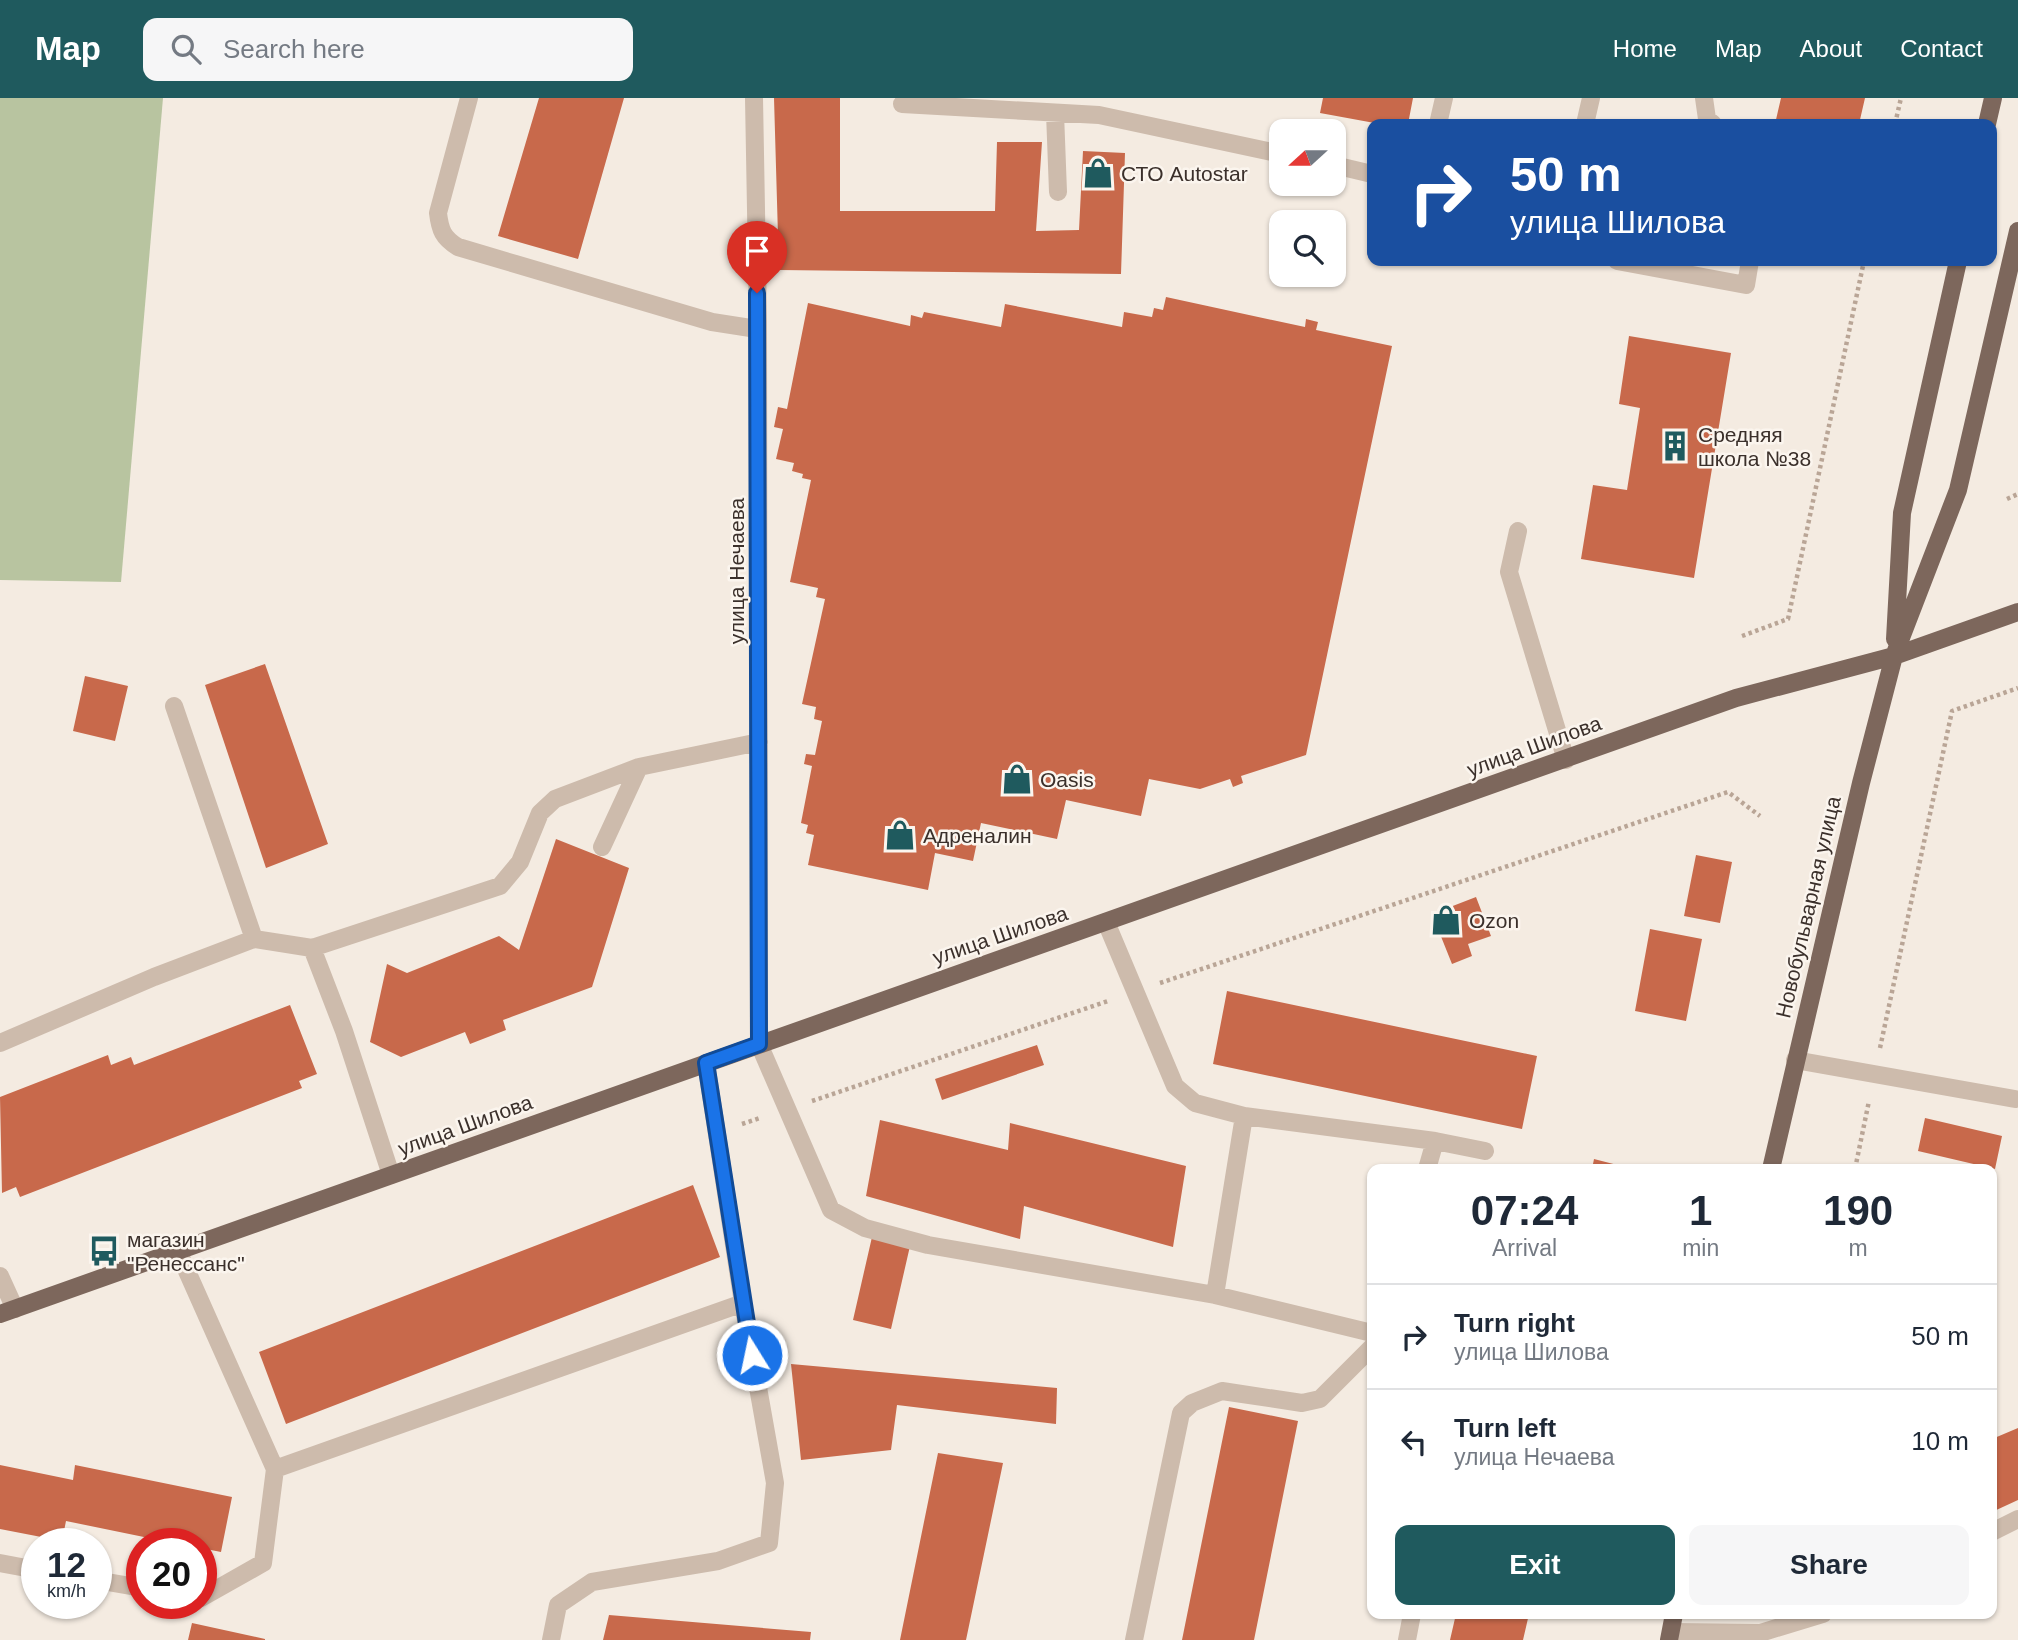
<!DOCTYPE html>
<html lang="en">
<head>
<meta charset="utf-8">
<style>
  body { margin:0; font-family:Arial,sans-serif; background:#f6f6f7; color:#1f2937; height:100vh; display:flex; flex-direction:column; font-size:26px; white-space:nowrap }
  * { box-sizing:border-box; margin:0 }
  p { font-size:23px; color:#747a83 }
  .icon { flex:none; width:38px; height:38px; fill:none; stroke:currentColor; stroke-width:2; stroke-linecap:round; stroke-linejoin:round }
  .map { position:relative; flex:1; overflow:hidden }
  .panel { position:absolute; left:1367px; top:1066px; width:630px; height:455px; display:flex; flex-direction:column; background:#fff; border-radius:14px; box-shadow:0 2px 5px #0004 }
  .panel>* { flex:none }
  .guide { position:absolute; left:1367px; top:21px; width:630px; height:147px; border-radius:14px; box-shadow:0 2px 5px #0004; background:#1a4fa0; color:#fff; overflow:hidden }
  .needle { width:46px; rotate:249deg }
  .controls { position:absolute; left:1269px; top:21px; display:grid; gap:14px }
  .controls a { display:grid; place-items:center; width:77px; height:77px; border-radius:14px; background:#fff; box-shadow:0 2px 5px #0004; font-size:35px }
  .speed { position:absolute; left:21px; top:1430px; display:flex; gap:14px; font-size:35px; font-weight:700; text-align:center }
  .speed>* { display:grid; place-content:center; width:91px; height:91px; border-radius:50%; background:#fff; box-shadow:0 2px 5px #0004; line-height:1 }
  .speed small { font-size:18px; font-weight:400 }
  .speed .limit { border:10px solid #d22; background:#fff; color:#111 }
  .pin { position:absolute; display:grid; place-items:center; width:60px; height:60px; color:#fff; margin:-72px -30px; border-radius:50% 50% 50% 0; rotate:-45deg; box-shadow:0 0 7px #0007 }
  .pin .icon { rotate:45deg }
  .me { position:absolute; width:77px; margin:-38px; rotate:350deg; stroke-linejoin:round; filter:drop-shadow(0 0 5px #0008) }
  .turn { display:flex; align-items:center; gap:24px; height:147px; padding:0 28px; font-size:32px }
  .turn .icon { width:91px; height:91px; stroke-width:2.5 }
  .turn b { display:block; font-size:49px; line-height:60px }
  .eta { display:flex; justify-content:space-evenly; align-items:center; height:119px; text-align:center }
  .eta b { font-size:42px; font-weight:800; line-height:49px }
  .button { display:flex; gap:14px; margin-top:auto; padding:14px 28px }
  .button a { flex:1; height:80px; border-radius:14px; background:#1f5a5e; color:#fff; font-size:28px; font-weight:800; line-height:80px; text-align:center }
  .button a+a { background:#f6f6f7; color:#1f2937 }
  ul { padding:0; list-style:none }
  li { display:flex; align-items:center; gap:21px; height:105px; padding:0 28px; border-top:2px solid #e0e1e3 }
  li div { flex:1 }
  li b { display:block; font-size:26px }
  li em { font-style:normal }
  header { display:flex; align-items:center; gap:42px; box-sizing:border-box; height:98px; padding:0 35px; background:#1f5a5e; color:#fff }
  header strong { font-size:33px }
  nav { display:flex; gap:38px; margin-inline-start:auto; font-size:24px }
  .search { width:490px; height:63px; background:#f6f6f7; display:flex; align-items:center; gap:18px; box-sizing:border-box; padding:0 24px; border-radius:14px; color:#747a83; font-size:26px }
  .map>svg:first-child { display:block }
  .green { fill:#b8c4a0 }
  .building { fill:#c8694b }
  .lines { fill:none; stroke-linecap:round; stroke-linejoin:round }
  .path { stroke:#b9a596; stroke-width:4.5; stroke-dasharray:3.5 3.5; stroke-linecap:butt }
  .minor { stroke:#cdbbac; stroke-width:18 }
  .major { stroke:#7d675c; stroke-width:18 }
  .route-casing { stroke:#114b97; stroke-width:18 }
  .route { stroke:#1a73e8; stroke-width:12 }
  .labels { text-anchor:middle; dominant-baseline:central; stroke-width:5; stroke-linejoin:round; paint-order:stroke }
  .poi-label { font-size:21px; fill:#3b302b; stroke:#fbf5ee; text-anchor:start }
  .street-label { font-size:21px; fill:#3b302b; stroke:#fbf5ee }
</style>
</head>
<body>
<header>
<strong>Map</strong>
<div class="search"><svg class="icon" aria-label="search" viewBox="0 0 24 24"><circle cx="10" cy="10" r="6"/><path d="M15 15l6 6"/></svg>Search here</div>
<nav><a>Home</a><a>Map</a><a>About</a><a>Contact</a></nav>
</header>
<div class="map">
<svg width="2018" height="1542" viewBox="0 0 2018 1542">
  <rect width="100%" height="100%" fill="#f4ebe1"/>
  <path class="green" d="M 0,0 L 163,0 L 121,484 L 0,482 Z"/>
  <path class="building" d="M 539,0 L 624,0 L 578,161 L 498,138 Z
    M 774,0 L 840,0 L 840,113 L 995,113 L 997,44 L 1042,44 L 1036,133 L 1079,132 L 1083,53 L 1125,55 L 1121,176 L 779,172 Z
    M 1323,0 L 1413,0 L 1408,26 L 1380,26 L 1320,15 Z
    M 1781,0 L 1865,0 L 1859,26 L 1775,26 Z
    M 1166,199 L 1305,229 L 1306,221 L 1318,224 L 1316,232 L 1392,248 L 1306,657 L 1241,678 L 1243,685 L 1233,689 L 1230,681 L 1200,691 L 1149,681 L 1141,718 L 1066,702 L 1057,741 L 981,725 L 973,763 L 935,755 L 928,792 L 808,767 L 814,737 L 806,735 L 808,727 L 801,725 L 812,668 L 804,666 L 806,656 L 815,657 L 822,623 L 814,621 L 816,609 L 802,606 L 825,501 L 816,499 L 818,490 L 790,484 L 811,382 L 802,380 L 803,376 L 792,373 L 794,365 L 776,361 L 783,331 L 774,329 L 778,309 L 787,311 L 808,205 L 910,228 L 911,217 L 922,220 L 924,214 L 1001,229 L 1005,206 L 1122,229 L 1124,214 L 1152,219 L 1154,210 L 1163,212 Z
    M 1629,238 L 1731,255 L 1694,480 L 1581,461 L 1593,387 L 1627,392 L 1640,310 L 1619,306 Z
    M 265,566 L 328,746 L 266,770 L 205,587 Z
    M 85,578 L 128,588 L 115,643 L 73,633 Z
    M 556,741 L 629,770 L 592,889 L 503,922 L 506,932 L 470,946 L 465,934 L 401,959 L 370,944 L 387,866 L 407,875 L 499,838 L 519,852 Z
    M 1696,757 L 1732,764 L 1720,825 L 1684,818 Z
    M 1476,799 L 1491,838 L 1468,846 L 1472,858 L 1452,866 L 1432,816 Z
    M 1650,831 L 1702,841 L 1686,923 L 1635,913 Z
    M 1227,893 L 1537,958 L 1522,1031 L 1213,966 Z
    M 290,907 L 317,976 L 299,983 L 302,990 L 20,1099 L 16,1089 L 2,1095 L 0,999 L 108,957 L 111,967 L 131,959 L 134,967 Z
    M 1037,947 L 1044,967 L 942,1002 L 935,981 Z
    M 1925,1020 L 2002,1038 L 1995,1071 L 1918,1053 Z
    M 880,1022 L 1008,1052 L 1010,1025 L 1186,1068 L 1173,1149 L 1024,1108 L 1020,1141 L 866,1098 Z
    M 1594,1061 L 1629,1070 L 1629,1071 L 1592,1071 Z
    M 693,1087 L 720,1159 L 286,1326 L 259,1254 Z
    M 872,1139 L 910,1148 L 891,1231 L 853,1222 Z
    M 791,1266 L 1057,1290 L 1056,1326 L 897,1307 L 891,1352 L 801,1362 Z
    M 1229,1309 L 1298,1323 L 1254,1542 L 1182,1542 Z
    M 2018,1330 L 2018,1402 L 1992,1414 L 1992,1341 Z
    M 938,1355 L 1003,1365 L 966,1542 L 900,1542 Z
    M 0,1367 L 73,1382 L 75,1367 L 232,1399 L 221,1454 L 201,1450 L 201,1446 L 178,1446 L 66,1423 L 62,1443 L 0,1431 Z
    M 1456,1516 L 1529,1516 L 1523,1542 L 1450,1542 Z
    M 609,1517 L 811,1534 L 810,1542 L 603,1542 Z
    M 192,1525 L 265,1541 L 265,1542 L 188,1542 Z"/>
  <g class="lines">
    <path class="path" d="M 1895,26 L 1901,0
      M 2007,401 L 2018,396
      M 1742,538 L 1788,521 L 1864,163
      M 1160,885 L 1728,694 L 1760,718
      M 1880,950 L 1952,613 L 2018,590
      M 812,1003 L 1108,903
      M 742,1026 L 760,1020
      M 1855,1071 L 1869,1003"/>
    <path class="minor" d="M 469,0 L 438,115 C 440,132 443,140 458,149 L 712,224 L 757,231
      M 754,0 L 758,223 L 759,946 L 831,1112 L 865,1130 L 928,1147 L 1215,1197 L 1244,1018
      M 1704,0 L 1707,21 L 1713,26
      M 902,6 L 1099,17 L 1281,56
      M 1055,15 L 1058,94
      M 1438,26 L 1444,0
      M 1585,26 L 1591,0
      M 1334,67 L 1372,76
      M 1617,163 L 1746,187 L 1750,163
      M 1518,433 L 1509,474 L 1566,662
      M 174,608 L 254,841 L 312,850 L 500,788 L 520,764 L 540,715 L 555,701 L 639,669 L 759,644
      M 602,749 L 639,669
      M 1106,824 L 1175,988 L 1195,1005 L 1244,1018 L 1435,1043 L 1485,1053
      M 312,850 L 344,933 L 391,1077
      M 0,945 L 154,879 L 254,841
      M 1795,962 L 2015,1001
      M 1427,1071 L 1435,1043
      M 178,1153 L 275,1371
      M 0,1178 L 15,1211
      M 1215,1197 L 1372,1235
      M 1992,1434 L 2018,1421
      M 0,1465 L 37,1472
      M 96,1482 L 142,1490
      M 201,1500 L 263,1465 L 275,1371 L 743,1205
      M 1671,1534 L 1760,1535 L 1823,1516
      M 551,1542 L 558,1507 L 592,1484 L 718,1463 L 769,1445 L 775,1385 L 743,1205 L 706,965
      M 1134,1542 L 1181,1315 L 1192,1305 L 1222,1293 L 1302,1305 L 1320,1301 L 1372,1249
      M 1407,1542 L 1412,1516"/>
    <path class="major" d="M 1987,26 L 1993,0
      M 1895,541 L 1902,415 L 1958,163
      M 1771,1071 L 1861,685 L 1894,558 L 1958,392 L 2018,133
      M 0,1216 L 1736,600 L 1894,558 L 2018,514
      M 1669,1542 L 1674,1516"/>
  </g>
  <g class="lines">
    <g class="route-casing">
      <path id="route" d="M 752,1257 L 706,965 L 759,946 L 757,195"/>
    </g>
    <use href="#route" class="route"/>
  </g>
  <defs>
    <g id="shop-bare" transform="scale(2.415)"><path d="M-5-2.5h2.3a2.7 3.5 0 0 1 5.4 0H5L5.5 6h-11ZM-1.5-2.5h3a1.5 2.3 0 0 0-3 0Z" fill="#1f5a5e" stroke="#fbf5ee" stroke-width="2.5" paint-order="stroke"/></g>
    <g id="building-bare" transform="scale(2.415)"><path d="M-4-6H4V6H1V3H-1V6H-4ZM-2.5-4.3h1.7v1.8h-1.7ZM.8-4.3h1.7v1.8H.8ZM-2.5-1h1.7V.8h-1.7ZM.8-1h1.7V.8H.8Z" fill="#1f5a5e" stroke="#fbf5ee" stroke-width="2.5" paint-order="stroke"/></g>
    <g id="bus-bare" transform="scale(2.415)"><path d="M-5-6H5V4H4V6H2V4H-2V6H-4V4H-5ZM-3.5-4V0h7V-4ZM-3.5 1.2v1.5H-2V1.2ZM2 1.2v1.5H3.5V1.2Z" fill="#1f5a5e" stroke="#fbf5ee" stroke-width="2.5" paint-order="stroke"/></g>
  </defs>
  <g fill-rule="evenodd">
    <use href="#shop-bare" x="1098" y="75"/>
    <use href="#building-bare" x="1675" y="348"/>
    <use href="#shop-bare" x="1017" y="681"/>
    <use href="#shop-bare" x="900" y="737"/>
    <use href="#shop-bare" x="1446" y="822"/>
    <use href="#bus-bare" x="104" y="1153"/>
  </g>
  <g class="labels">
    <g class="poi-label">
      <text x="1121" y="75">СТО Autostar</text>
      <text x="1698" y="336">Средняя<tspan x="1698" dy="24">школа №38</tspan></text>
      <text x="1040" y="681">Oasis</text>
      <text x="923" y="737">Адреналин</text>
      <text x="1469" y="822">Ozon</text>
      <text x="127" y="1141">магазин<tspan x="127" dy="24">"Ренессанс"</tspan></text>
    </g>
    <g class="street-label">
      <text transform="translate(736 473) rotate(-90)">улица Нечаева</text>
      <text transform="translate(1534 648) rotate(-20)">улица Шилова</text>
      <text transform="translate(1808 809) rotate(-77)">Новобульварная улица</text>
      <text transform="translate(1000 837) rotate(-19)">улица Шилова</text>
      <text transform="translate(465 1027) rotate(-20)">улица Шилова</text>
    </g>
  </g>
</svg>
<div class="controls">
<a><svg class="needle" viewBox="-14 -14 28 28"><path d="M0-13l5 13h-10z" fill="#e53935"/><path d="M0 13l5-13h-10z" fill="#747a83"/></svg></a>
<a><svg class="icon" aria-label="search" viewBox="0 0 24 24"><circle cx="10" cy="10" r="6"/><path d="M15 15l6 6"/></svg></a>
</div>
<div class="speed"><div>12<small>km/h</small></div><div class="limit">20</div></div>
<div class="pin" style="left:757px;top:195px;background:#d93025"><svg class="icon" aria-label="arrive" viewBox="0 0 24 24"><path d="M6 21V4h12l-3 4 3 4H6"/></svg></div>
<svg class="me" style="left:752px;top:1257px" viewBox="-20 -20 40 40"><circle r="17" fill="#1a73e8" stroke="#fff" stroke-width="3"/><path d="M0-11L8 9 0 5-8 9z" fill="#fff"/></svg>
<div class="guide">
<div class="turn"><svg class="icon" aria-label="right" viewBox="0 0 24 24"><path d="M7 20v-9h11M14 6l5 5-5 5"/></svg><div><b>50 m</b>улица Шилова</div></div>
</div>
<section class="panel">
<div class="eta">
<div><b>07:24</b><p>Arrival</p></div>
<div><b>1</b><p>min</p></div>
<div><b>190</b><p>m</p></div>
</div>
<ul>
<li><svg class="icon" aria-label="right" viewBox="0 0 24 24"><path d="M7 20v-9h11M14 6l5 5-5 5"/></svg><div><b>Turn right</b><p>улица Шилова</p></div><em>50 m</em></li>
<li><svg class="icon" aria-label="left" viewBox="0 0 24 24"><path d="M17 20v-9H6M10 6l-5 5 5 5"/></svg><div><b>Turn left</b><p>улица Нечаева</p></div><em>10 m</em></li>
</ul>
<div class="button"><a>Exit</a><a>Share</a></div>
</section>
</div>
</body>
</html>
